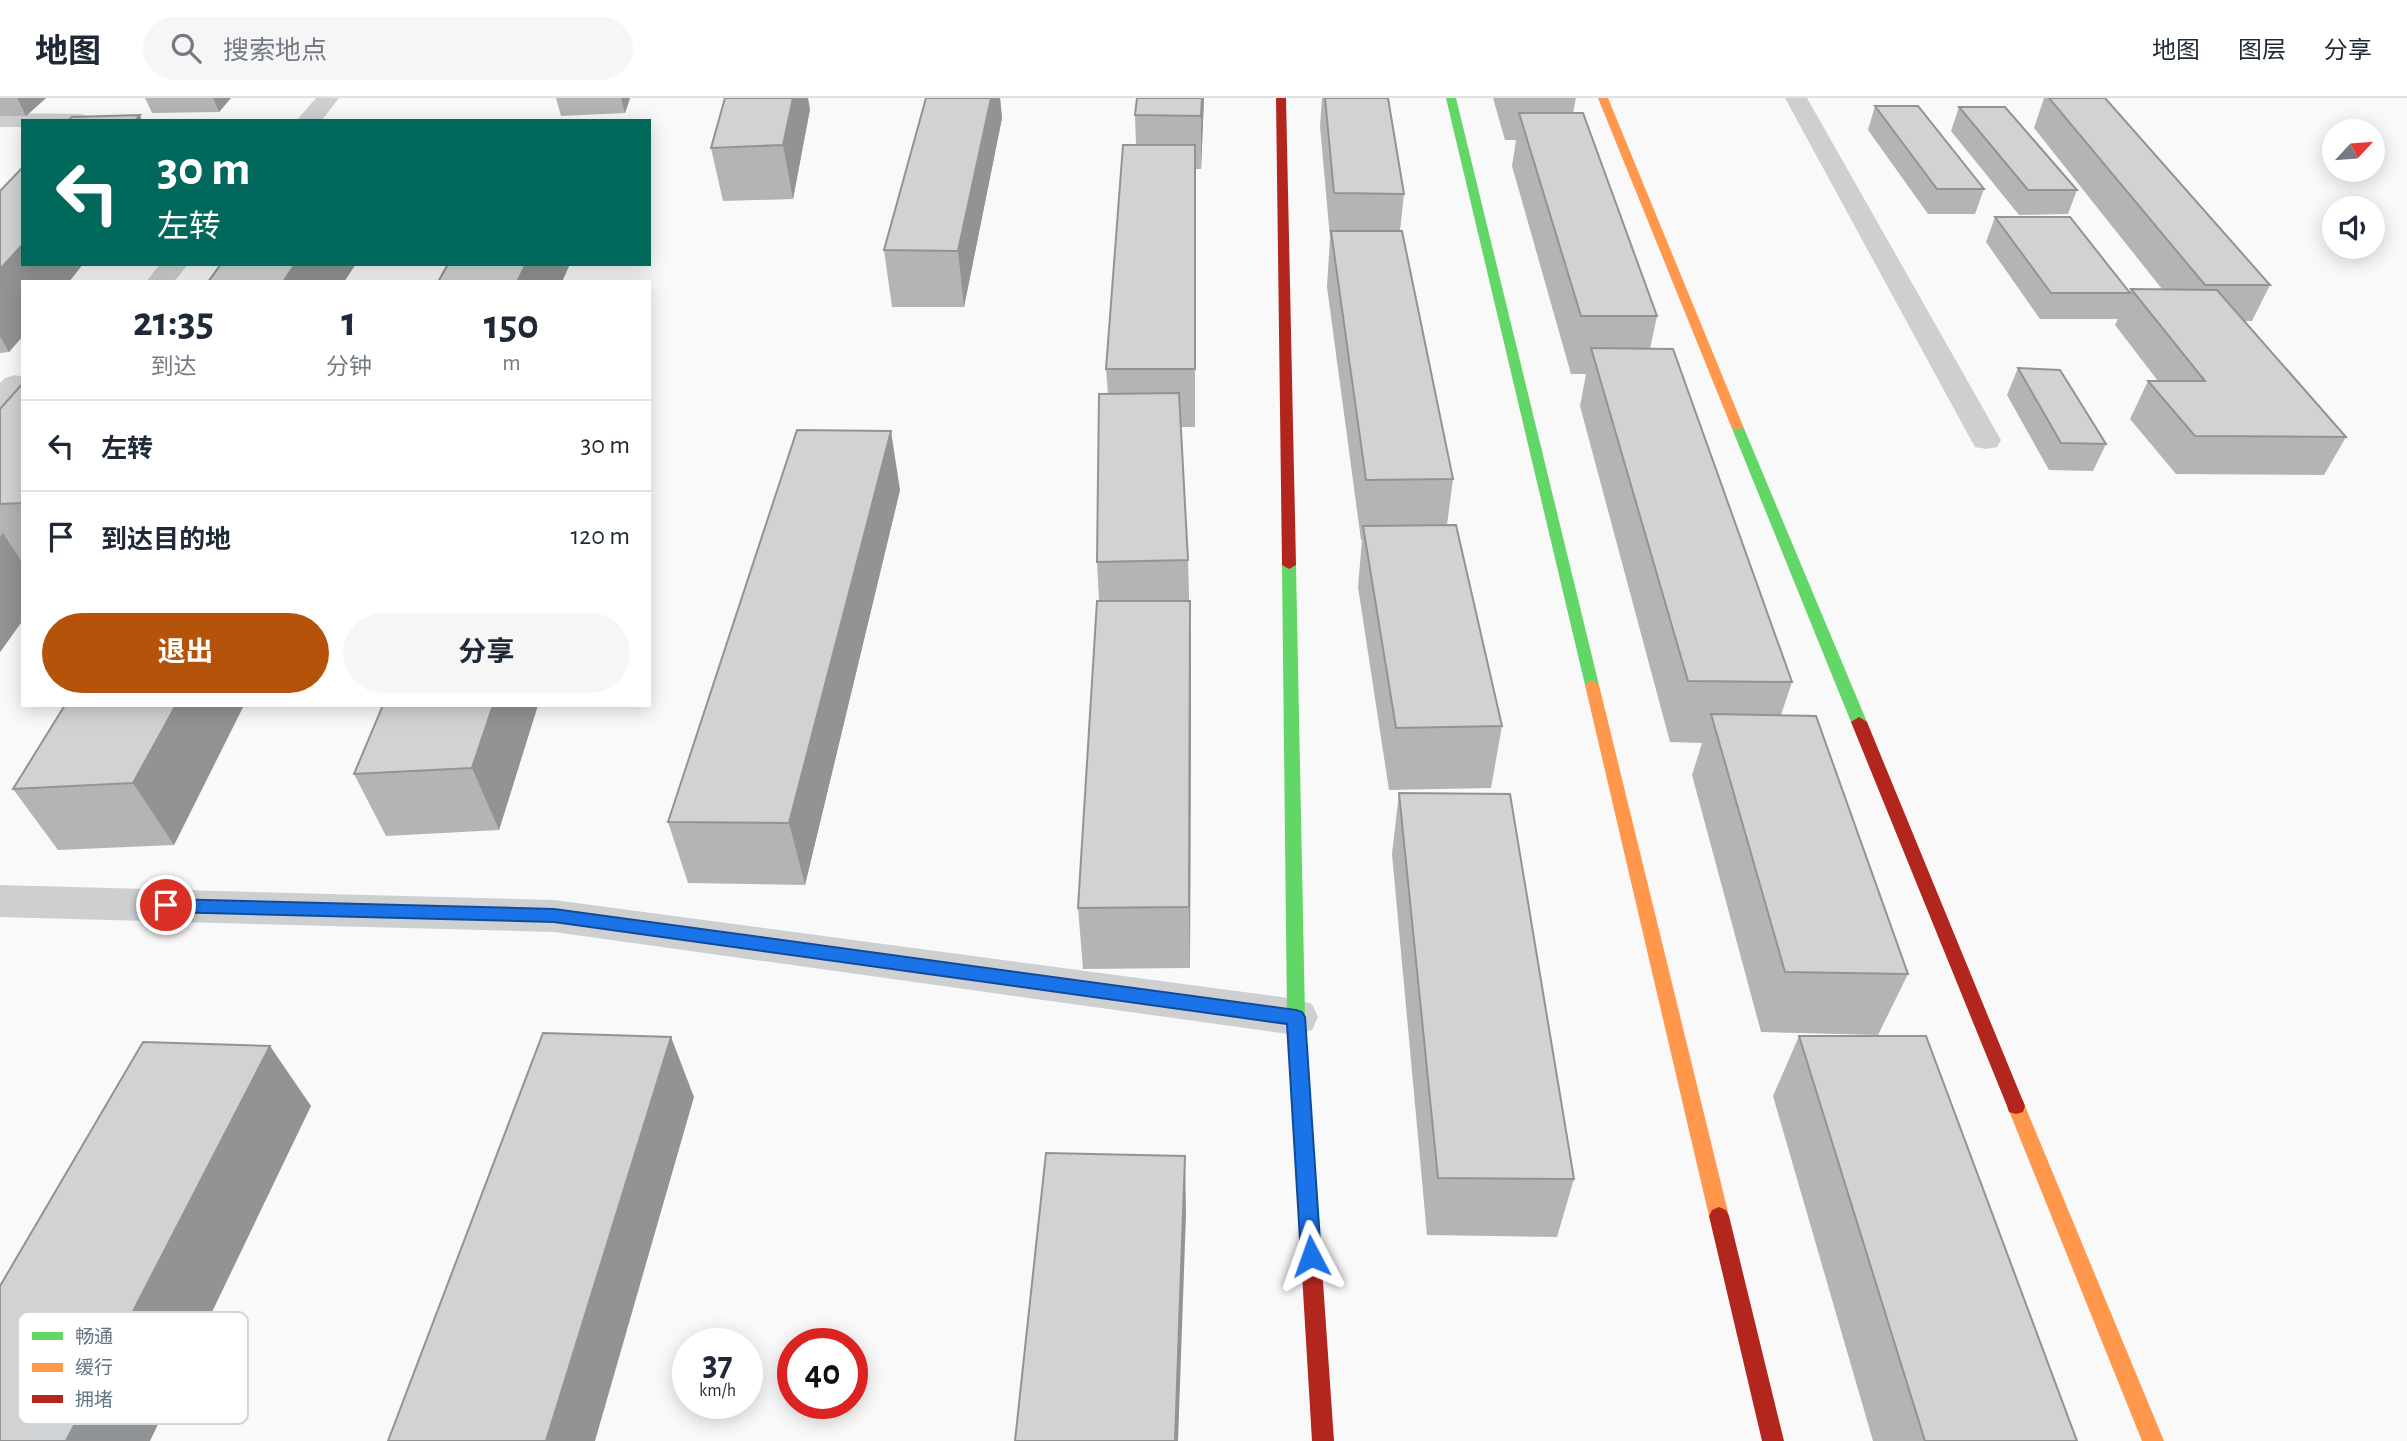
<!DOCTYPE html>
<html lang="zh">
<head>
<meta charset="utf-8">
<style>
  body { margin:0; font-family:"Alegreya Sans","Noto Sans SC",sans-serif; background:#f6f6f7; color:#1f2937; height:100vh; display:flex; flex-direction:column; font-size:26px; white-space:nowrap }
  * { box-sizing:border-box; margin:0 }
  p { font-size:23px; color:#747a83 }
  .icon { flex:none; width:38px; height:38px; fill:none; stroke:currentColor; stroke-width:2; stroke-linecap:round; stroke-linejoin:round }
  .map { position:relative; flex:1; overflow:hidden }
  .details { position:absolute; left:21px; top:182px; width:630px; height:427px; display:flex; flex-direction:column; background:#fff; border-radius:0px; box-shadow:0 4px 18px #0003 }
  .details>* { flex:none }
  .guide { position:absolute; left:21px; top:21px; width:630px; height:147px; border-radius:0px; box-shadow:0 4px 18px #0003; background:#00695c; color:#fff; overflow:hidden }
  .needle { width:46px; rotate:64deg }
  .controls { position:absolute; left:2322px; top:21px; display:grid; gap:14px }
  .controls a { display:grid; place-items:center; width:63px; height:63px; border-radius:50%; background:#fff; box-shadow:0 4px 18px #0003; font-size:35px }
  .speed { position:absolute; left:672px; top:1230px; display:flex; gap:14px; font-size:35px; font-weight:700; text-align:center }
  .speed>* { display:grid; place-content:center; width:91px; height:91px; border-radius:50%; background:#fff; box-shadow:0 4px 18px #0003; line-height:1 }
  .speed small { font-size:18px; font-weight:400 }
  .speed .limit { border:10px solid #d22; background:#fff; color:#111 }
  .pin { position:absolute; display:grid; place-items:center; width:60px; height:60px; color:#fff; margin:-30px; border:4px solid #fff; border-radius:50%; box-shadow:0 2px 7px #0007 }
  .me { position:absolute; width:77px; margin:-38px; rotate:356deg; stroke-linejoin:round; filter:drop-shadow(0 0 5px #0008) }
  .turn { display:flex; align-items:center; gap:24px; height:147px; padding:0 21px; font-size:32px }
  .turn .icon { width:91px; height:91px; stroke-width:2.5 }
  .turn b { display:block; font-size:49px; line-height:60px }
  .eta { display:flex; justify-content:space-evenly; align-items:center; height:119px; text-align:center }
  .eta b { font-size:42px; font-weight:700; line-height:49px }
  .action { display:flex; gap:14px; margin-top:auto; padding:14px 21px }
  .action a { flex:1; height:80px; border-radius:42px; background:#b45309; color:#fff; font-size:28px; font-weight:700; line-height:80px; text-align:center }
  .action a+a { background:#f6f6f7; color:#1f2937 }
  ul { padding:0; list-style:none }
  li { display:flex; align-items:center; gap:21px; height:91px; padding:0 21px; border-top:2px solid #e0e1e3 }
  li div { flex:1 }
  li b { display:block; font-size:26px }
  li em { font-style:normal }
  header { display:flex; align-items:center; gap:42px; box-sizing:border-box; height:98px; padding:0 35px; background:#fff; border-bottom:2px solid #e0e1e3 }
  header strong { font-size:33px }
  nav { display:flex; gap:38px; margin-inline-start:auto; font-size:24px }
  .search { width:490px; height:63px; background:#f6f6f7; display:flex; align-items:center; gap:18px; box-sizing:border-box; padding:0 24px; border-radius:38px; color:#747a83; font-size:26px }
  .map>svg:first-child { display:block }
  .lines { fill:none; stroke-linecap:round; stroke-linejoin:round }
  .street { fill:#cecfd0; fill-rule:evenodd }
  .fast { fill:#63d668; fill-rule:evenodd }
  .slow { fill:#ff974d; fill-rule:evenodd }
  .jam { fill:#b3261e; fill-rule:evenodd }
  .wall { fill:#b3b5b5 }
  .shaded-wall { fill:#929394 }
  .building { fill:#d0d2d3; stroke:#929394; stroke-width:2 }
  .route { fill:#1a73e8; stroke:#114b97; stroke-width:2 }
  .key { fill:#fff; stroke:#d1d6da; stroke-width:2 }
  .key-label { font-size:19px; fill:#657683 }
</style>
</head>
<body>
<header>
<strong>地图</strong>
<div class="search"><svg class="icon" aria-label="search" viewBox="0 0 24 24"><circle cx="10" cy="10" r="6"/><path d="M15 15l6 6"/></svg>搜索地点</div>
<nav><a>地图</a><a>图层</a><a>分享</a></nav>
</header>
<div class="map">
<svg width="2407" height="1343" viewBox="0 0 2407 1343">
  <rect width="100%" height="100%" fill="#f9f9f9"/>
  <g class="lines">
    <path class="street" d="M 316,0 L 339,0 L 321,23 L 296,23 Z
      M 1785,0 L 1807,0 L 2001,342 L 1997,349 L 1986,351 L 1975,349 L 1971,342 Z
      M 0,15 L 80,16 L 88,18 L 92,23 L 23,23 L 23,29 L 0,29 Z
      M 160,166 L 188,166 L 174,184 L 146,184 Z
      M 15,277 L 23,279 L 23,295 L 11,309 L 0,312 L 0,285 L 5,280 Z
      M 0,787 L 554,802 L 1296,901 L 1312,906 L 1318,919 L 1312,932 L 1296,937 L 554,834 L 0,819 Z"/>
    <path class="fast" d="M 1446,0 L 1456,0 L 1599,587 L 1592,592 L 1585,587 Z
      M 1737,324 L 1743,328 L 1867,624 L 1864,628 L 1854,628 L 1851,624 L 1731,328 Z
      M 1289,463 L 1296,467 L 1305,919 L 1319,1126 L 1316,1132 L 1309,1135 L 1302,1132 L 1299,1126 L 1287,919 L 1282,467 Z"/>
    <path class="slow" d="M 1598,0 L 1608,0 L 1743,328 L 1741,331 L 1733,331 L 1731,328 Z
      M 1592,582 L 1599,587 L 1729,1118 L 1726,1124 L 1719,1127 L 1712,1124 L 1709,1118 L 1585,587 Z
      M 2016,1000 L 2023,1002 L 2025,1008 L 2164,1343 L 2142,1343 L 2007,1008 L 2009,1002 Z"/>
    <path class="jam" d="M 1276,0 L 1286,0 L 1296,467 L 1289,471 L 1282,467 Z
      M 1859,619 L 1867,624 L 2025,1008 L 2023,1014 L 2016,1016 L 2009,1014 L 2007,1008 L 1851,624 Z
      M 1719,1109 L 1726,1112 L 1729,1118 L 1784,1343 L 1762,1343 L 1709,1118 L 1712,1112 Z
      M 1309,1117 L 1316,1120 L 1319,1126 L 1334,1343 L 1312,1343 L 1299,1126 L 1302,1120 Z"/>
  </g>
  <path class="wall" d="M 0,0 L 46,0 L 26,18 L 0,18 Z
    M 145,0 L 231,0 L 219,14 L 152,15 Z
    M 556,0 L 630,0 L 625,15 L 561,18 Z
    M 926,0 L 1000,0 L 1002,20 L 964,209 L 892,209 L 884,152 Z
    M 1204,0 L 1201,71 L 1195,71 L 1195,329 L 1181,329 L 1188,462 L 1191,564 L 1190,870 L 1083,871 L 1078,810 L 1099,503 L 1097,464 L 1108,296 L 1106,271 L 1136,47 L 1135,17 Z
    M 1322,0 L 1388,0 L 1404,96 L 1400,133 L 1453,381 L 1447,427 L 1502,628 L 1491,690 L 1389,692 L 1358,489 L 1362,442 L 1361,442 L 1327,189 L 1330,140 L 1320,28 Z
    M 1493,0 L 1576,0 L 1573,15 L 1657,218 L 1650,251 L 1792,584 L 1781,617 L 1908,876 L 1878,937 L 1761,934 L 1692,677 L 1702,645 L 1670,644 L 1580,308 L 1586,276 L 1571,276 L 1512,68 L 1516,42 L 1505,42 Z
    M 2044,0 L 2105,0 L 2270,187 L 2252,223 L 2244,223 L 2346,339 L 2324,377 L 2176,376 L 2130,321 L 2148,283 L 2158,283 L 2115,227 L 2118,221 L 2040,221 L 1986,144 L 1995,119 L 2130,194 L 2131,191 L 2162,191 L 2034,30 Z
    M 1875,8 L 1984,91 L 1975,116 L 1928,116 L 1868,32 Z
    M 1959,9 L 2077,92 L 2068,116 L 2019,117 L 1951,33 Z
    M 810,11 L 793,101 L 723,103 L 711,50 Z
    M 0,93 L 23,166 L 83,166 L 9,254 L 0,255 Z
    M 2018,270 L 2106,346 L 2093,373 L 2049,372 L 2007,297 Z
    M 23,285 L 23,522 L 0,554 L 0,311 Z
    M 900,392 L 805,787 L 688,785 L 668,724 Z
    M 65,607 L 244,607 L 174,747 L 58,752 L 13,691 Z
    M 383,607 L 538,607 L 499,732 L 386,738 L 354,676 Z
    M 1399,695 L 1574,1081 L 1557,1139 L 1427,1137 L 1392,756 Z
    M 1799,938 L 2077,1343 L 1873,1343 L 1773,998 Z"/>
  <path class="shaded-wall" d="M 17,0 L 46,0 L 26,18 Z
    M 213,0 L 231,0 L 219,14 Z
    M 621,0 L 630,0 L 625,15 Z
    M 793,0 L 808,0 L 810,11 L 793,101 L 783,47 Z
    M 991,0 L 1000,0 L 1002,20 L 964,209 L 958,153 Z
    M 1202,0 L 1204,0 L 1201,71 L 1201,18 Z
    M 140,17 L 142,23 L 135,23 Z
    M 23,146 L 23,166 L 83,166 L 69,184 L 23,184 L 23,238 L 9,254 L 0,238 L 0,171 Z
    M 295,166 L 356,166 L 344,184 L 283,184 Z
    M 526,166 L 570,166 L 562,184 L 517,184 Z
    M 891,333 L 900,392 L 805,787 L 789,725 Z
    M 3,435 L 23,466 L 23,522 L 0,554 L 0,439 Z
    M 1190,503 L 1191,564 L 1190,870 L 1189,809 Z
    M 176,607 L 244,607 L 174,747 L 133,685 Z
    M 493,607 L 538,607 L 499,732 L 472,670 Z
    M 671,939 L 694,999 L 595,1343 L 546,1343 Z
    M 270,948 L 311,1008 L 150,1343 L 66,1343 Z
    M 1185,1058 L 1186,1116 L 1178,1343 L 1175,1343 Z"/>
  <path class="building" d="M 725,0 L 793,0 L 783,47 L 711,50 Z
    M 926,0 L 991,0 L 958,153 L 884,152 Z
    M 1137,0 L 1202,0 L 1201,18 L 1135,17 Z
    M 1325,0 L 1388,0 L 1404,96 L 1334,95 Z
    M 2049,0 L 2105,0 L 2270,187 L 2205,187 Z
    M 1875,8 L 1918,8 L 1984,91 L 1937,91 Z
    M 1959,9 L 2005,9 L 2077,92 L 2028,92 Z
    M 1519,15 L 1583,15 L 1657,218 L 1581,218 Z
    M 140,17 L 135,23 L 68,23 L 72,19 Z
    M 1123,47 L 1195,47 L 1195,271 L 1106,271 Z
    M 23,69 L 23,146 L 0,171 L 0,93 Z
    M 1995,119 L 2070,119 L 2130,195 L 2051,195 Z
    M 1331,133 L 1402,133 L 1453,381 L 1366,382 Z
    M 221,166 L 295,166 L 283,184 L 208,184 Z
    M 448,166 L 526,166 L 517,184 L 438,184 Z
    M 2131,191 L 2217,192 L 2346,339 L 2195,338 L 2148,283 L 2205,283 Z
    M 1591,250 L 1673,251 L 1792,584 L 1688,583 Z
    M 2018,270 L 2060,272 L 2106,346 L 2061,345 Z
    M 23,285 L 23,405 L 0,406 L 0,311 Z
    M 1179,295 L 1188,462 L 1097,464 L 1099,296 Z
    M 797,332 L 891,333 L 789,725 L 668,724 Z
    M 1456,427 L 1502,628 L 1396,630 L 1363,428 Z
    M 1097,503 L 1190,503 L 1189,809 L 1078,810 Z
    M 65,607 L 176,607 L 133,685 L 13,691 Z
    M 383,607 L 493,607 L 472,670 L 354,676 Z
    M 1711,616 L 1816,618 L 1908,876 L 1785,874 Z
    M 1399,695 L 1510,696 L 1574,1081 L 1438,1080 Z
    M 543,935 L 671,939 L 546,1343 L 388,1343 Z
    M 1799,938 L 1926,938 L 2077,1343 L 1925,1343 Z
    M 143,944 L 270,948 L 66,1343 L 0,1343 L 0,1188 Z
    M 1046,1055 L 1185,1058 L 1175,1343 L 1015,1343 Z"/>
  <path class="route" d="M 166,801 L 554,811 L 1296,912 L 1302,914 L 1305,919 L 1321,1158 L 1318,1164 L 1311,1167 L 1304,1164 L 1301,1158 L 1287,926 L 554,824 L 166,814 L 160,812 L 158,807 L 160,803 Z"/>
  <rect x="18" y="1214" width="230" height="112" rx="10" class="key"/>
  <rect x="32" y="1234" width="31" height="8" fill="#63d668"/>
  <rect x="32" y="1265" width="31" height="9" fill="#ff974d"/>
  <rect x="32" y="1297" width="31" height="8" fill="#b3261e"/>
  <g class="key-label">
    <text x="75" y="1245">畅通</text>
    <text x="75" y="1276">缓行</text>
    <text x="75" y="1308">拥堵</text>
  </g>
</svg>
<div class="controls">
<a><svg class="needle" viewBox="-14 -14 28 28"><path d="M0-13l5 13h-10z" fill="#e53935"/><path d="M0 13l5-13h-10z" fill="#747a83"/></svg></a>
<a><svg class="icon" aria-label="sound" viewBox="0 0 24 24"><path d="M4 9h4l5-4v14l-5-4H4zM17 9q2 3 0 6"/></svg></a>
</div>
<div class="speed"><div>37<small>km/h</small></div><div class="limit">40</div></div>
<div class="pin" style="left:166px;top:807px;background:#d93025"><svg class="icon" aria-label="arrive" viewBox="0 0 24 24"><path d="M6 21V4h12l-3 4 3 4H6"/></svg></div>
<svg class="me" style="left:1311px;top:1158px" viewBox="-20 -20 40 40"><path d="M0-17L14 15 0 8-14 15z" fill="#1a73e8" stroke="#fff" stroke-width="4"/></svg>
<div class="guide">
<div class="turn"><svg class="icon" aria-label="left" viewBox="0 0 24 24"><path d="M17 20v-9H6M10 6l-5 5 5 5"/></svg><div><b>30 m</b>左转</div></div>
</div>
<section class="details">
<div class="eta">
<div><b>21:35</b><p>到达</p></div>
<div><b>1</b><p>分钟</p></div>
<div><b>150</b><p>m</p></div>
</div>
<ul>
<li><svg class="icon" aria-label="left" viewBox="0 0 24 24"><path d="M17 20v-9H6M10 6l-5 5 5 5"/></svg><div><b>左转</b></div><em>30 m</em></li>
<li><svg class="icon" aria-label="arrive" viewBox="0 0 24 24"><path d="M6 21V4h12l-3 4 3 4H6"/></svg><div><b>到达目的地</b></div><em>120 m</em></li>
</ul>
<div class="action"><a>退出</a><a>分享</a></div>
</section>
</div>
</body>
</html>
